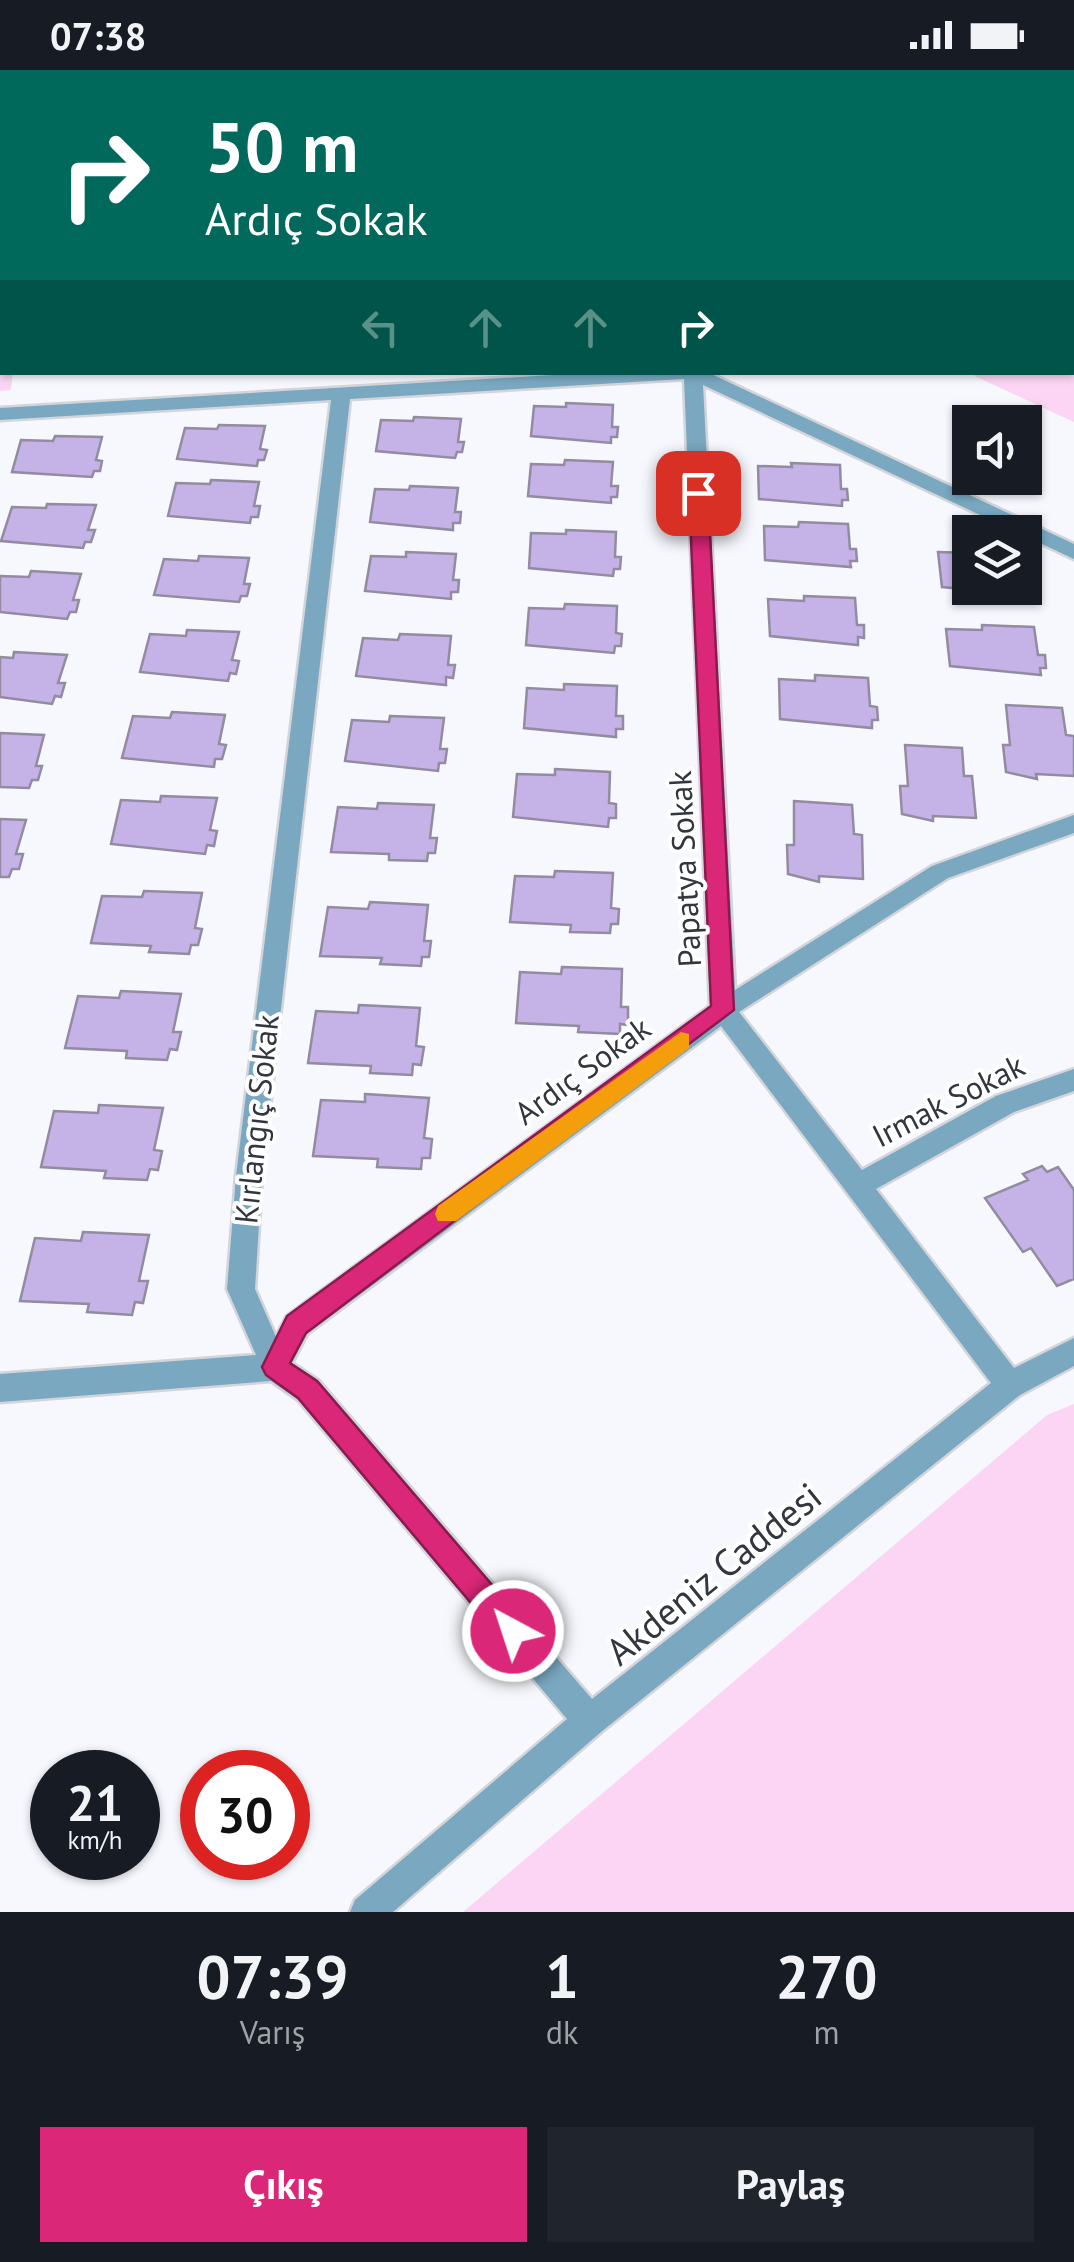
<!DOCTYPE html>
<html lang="tr">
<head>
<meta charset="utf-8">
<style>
  body { margin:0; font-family:"PT Sans",sans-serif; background:#20242c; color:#f1f3f6; height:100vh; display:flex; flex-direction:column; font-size:38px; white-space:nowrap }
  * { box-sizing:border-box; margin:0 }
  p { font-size:32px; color:#9ea1a6 }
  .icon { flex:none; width:55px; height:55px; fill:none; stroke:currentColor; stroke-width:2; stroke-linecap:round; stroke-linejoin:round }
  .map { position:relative; height:1842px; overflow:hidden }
  .sheet { display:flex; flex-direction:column; background:#171b24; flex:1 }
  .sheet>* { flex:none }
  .banner { position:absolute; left:0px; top:0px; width:1075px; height:305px; box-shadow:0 2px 8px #0004; background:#00695c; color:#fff; overflow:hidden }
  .buttons { position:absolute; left:952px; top:335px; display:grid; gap:20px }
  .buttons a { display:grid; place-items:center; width:90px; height:90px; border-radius:0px; background:#171b24; box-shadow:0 2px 8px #0004; font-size:50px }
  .speed { position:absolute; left:30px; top:1680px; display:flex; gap:20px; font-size:50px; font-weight:700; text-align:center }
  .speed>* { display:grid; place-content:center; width:130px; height:130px; border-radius:50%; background:#171b24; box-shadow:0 2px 8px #0004; line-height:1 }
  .speed small { font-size:25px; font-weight:400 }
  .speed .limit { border:15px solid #d22; background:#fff; color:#111 }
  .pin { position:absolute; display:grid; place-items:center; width:85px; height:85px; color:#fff; margin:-42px; border-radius:20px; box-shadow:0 5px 15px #0006 }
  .me { position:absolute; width:110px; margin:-55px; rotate:320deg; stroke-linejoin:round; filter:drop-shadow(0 0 8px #0008) }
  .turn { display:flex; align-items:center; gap:35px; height:210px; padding:0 40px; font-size:45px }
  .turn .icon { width:130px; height:130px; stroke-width:2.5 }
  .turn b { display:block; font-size:70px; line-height:85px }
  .lanes { display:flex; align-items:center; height:95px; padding:0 40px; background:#0003; justify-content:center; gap:50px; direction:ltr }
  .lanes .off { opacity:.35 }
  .eta { display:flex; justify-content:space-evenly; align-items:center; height:170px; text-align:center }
  .eta b { font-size:60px; font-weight:700; line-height:70px }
  .action { display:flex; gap:20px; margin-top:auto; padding:20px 40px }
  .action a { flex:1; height:115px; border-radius:0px; background:#db2777; color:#fff; font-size:40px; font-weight:700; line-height:115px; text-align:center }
  .action a+a { background:#20242c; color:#f1f3f6 }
  .status { display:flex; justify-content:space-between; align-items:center; height:70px; padding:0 50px; background:#171b24; direction:ltr }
  .status svg { height:28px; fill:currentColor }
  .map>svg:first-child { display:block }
  .green { fill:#fbd5f3 }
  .building { fill:#c5b3e8; stroke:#928ba1; stroke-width:2.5 }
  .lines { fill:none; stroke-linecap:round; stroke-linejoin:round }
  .minor-casing { stroke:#d3d5db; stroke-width:5 }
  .minor { fill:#7aa8c1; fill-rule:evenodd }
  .route { fill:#db2777; stroke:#8e194d; stroke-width:2.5 }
  .slow { fill:#f59e0b }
  .labels { text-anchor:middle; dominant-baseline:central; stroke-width:8; stroke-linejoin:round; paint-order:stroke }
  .street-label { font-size:32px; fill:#32363f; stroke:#fff }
  .near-street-label { font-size:38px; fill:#32363f; stroke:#fff }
</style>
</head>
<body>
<div class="status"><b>07:38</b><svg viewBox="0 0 49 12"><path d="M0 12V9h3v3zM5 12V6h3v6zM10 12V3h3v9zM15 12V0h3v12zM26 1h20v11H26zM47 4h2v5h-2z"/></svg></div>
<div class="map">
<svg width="1074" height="1842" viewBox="0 0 1074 1842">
  <rect width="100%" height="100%" fill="#f6f8fd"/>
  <path class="green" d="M 0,0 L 1074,0 L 1074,352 L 968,303 L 1072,302 L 1072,2 L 2,2 L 2,302 L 13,303 L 11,320 L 0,321 Z
    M 1074,1334 L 1074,1842 L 463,1842 L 1047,1345 Z"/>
  <path class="building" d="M 566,333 L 613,335 L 612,357 L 618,357 L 617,367 L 611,367 L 611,373 L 531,366 L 534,336 L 566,337 Z
    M 414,347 L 461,349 L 458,372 L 464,372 L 462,382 L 457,382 L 455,388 L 376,381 L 381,350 L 413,351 Z
    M 219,355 L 265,356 L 260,379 L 267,380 L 264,390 L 258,390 L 257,396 L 177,389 L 185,358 L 217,359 Z
    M 55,366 L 102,367 L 96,390 L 102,391 L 100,401 L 94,401 L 92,407 L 12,402 L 21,370 L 53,371 Z
    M 565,390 L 613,392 L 611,416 L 618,416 L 617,427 L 611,427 L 611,433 L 528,426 L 531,394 L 564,395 Z
    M 791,393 L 840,395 L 841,419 L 847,419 L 848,430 L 842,430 L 842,436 L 759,429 L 758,396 L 792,397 Z
    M 211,410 L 259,412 L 254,436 L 260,436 L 258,447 L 251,447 L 250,453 L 168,446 L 176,413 L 210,414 Z
    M 410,416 L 458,418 L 455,442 L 461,442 L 460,453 L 453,453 L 453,460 L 370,452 L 375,419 L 409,420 Z
    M 47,434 L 96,435 L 88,460 L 95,460 L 91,472 L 85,472 L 83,478 L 1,471 L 12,437 L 46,438 Z
    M 799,452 L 848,454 L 850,479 L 856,479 L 857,491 L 850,491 L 851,497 L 765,490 L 764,456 L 798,457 Z
    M 566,460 L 616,462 L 615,487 L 621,487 L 620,499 L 614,499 L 613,506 L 529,498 L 531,463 L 566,464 Z
    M 406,482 L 456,484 L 453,510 L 459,510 L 458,522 L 451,522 L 451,529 L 365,521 L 371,486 L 406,487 Z
    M 938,482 L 970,483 L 970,518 L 1025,518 L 1025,498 L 1035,518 L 1028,518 L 1029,525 L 942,517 Z
    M 199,486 L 249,488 L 244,514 L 250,514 L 247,526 L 241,526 L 239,532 L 154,525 L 164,489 L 198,491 Z
    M 31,501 L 81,504 L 73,530 L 79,530 L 76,542 L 70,542 L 67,549 L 0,542 L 0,506 L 29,507 Z
    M 804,526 L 855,528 L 857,555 L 864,555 L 864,568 L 858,567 L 858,575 L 770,566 L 768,529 L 804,531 Z
    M 565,534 L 617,536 L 616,563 L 622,564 L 621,576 L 615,576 L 614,583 L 526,575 L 529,538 L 564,539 Z
    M 982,555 L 1034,557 L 1038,585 L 1045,585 L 1046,598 L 1040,598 L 1041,605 L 950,596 L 946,559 L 982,560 Z
    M 187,560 L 239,562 L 232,590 L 239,591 L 236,604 L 230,603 L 228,611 L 140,602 L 150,564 L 186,566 Z
    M 400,564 L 451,566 L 448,595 L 455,595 L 453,608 L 446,607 L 446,615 L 356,606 L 363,568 L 398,570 Z
    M 14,582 L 67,585 L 58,613 L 65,613 L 61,627 L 55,626 L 52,634 L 0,627 L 0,587 L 13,588 Z
    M 815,605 L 868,608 L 870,636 L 877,637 L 878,650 L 872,650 L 872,658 L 780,649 L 779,609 L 815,611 Z
    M 564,614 L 617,616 L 616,646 L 623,646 L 623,659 L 616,659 L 616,667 L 524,658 L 527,618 L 564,620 Z
    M 1006,635 L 1062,638 L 1066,665 L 1074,666 L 1074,706 L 1036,704 L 1037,709 L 1006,702 L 1003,675 L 1010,675 Z
    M 172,642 L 225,645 L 219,674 L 226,675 L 222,689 L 215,689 L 214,697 L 122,688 L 133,646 L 170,648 Z
    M 390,646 L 444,648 L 440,679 L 447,679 L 445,693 L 439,693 L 438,701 L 345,691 L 352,650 L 389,652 Z
    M 0,663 L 44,665 L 36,696 L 42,696 L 38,710 L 32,710 L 29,718 L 0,717 Z
    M 905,675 L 962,678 L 964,706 L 972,706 L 976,748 L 933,746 L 933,751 L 902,744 L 900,716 L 908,716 Z
    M 555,699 L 610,702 L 609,733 L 616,734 L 616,748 L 609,748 L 608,757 L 513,747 L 517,704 L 555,705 Z
    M 161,726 L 217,728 L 210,760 L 217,761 L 214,776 L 207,775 L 205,784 L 111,774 L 121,730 L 160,732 Z
    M 794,731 L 852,735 L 854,764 L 862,765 L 863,809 L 819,806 L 819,812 L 788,804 L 787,775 L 794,775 Z
    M 378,733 L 434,735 L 430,768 L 437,768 L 435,783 L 428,783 L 427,791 L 389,790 L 389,784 L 331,782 L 338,737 L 377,739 Z
    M 0,749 L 26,750 L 16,784 L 23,784 L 19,799 L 12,799 L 9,807 L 0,807 Z
    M 555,801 L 613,803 L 611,838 L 619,839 L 618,854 L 611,854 L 610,863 L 570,862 L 571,855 L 510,852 L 515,806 L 554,807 Z
    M 144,821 L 202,823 L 195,858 L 202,859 L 198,875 L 191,875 L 189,884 L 149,882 L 151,876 L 91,873 L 102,826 L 142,827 Z
    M 370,832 L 428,835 L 424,871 L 431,871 L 429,887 L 422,887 L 421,896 L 380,894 L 382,888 L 320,886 L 328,837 L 368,839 Z
    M 562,897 L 622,899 L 621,937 L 628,937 L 628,955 L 620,954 L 620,964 L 578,962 L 579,956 L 516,953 L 520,902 L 561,904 Z
    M 121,921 L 181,924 L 173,962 L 181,962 L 177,980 L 170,979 L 167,990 L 126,988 L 127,981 L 65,978 L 78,926 L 119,928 Z
    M 359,935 L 420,938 L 416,976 L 424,977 L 421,995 L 413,994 L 412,1005 L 370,1003 L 371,996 L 308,993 L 316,941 L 358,943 Z
    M 365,1024 L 429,1028 L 424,1068 L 432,1069 L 430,1088 L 422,1088 L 421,1099 L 377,1097 L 378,1089 L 313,1086 L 321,1030 L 365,1032 Z
    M 99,1035 L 163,1038 L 154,1080 L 162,1081 L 158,1100 L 150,1099 L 147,1110 L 104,1108 L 106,1101 L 41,1097 L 54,1041 L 98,1043 Z
    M 1042,1096 L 1047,1102 L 1058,1097 L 1074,1120 L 1074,1209 L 1057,1216 L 1031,1178 L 1023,1182 L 985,1128 L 1028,1110 L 1023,1104 Z
    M 83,1162 L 149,1165 L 139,1211 L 148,1211 L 143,1233 L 135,1232 L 132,1245 L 87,1242 L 89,1234 L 20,1231 L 35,1168 L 81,1171 Z"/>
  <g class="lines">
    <g class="minor-casing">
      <path id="minor" d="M 603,302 L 707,302 L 1074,474 L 1074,489 L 703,315 L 735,920 L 932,796 L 1074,745 L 1074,763 L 948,808 L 739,942 L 862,1100 L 996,1026 L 1074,999 L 1074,1021 L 1014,1042 L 876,1119 L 1014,1298 L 1074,1268 L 1074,1296 L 1020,1325 L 601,1662 L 393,1842 L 350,1842 L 355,1830 L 567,1649 L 298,1330 L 271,1311 L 0,1332 L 0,1304 L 256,1285 L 227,1219 L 236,1106 L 331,330 L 0,350 L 0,338 ZM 684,309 L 710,936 L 287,1246 L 276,1267 L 255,1219 L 262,1106 L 350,329 ZM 721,956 L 991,1313 L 592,1629 L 318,1310 L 292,1293 L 307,1264 Z"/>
    </g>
    <use href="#minor" class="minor"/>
  </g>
  <path class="route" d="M 698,417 L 708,423 L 734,940 L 306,1263 L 290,1293 L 317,1311 L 523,1551 L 527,1561 L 523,1571 L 513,1575 L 503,1571 L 298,1328 L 266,1305 L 262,1297 L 287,1246 L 711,936 L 689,423 Z"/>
  <path class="slow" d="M 681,962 L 689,964 L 689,978 L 456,1151 L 438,1151 L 435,1144 L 438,1136 Z"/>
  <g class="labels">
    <g class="street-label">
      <text transform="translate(684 799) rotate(-93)">Papatya Sokak</text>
      <text transform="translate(582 1000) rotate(-36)">Ardıç Sokak</text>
      <text transform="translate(948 1030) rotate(-27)">Irmak Sokak</text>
      <text transform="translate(256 1049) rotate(-84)">Kırlangıç Sokak</text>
    </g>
    <g class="near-street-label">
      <text transform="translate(713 1503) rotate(-39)">Akdeniz Caddesi</text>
    </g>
  </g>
</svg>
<div class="buttons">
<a><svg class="icon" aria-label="sound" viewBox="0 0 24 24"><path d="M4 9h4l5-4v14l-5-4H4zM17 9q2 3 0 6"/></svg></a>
<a><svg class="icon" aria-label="layers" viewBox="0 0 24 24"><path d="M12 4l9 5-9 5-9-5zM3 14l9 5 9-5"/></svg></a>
</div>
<div class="speed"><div>21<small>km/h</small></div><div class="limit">30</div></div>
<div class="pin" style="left:698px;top:423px;background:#d93025"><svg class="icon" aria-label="arrive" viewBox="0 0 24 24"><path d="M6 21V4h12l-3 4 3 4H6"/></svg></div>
<svg class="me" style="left:513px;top:1561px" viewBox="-20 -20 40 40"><circle r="17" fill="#db2777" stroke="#fff" stroke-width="3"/><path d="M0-11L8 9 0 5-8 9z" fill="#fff"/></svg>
<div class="banner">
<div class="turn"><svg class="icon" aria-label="right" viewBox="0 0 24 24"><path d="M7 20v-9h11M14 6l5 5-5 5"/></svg><div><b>50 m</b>Ardıç Sokak</div></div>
<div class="lanes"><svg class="icon off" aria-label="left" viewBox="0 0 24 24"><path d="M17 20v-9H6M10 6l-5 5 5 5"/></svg><svg class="icon off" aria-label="ahead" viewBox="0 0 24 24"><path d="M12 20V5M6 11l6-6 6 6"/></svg><svg class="icon off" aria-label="ahead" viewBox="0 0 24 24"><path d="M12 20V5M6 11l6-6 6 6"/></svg><svg class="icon" aria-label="right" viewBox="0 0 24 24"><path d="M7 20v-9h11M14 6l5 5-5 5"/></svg></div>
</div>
</div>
<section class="sheet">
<div class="eta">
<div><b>07:39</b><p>Varış</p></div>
<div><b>1</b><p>dk</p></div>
<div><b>270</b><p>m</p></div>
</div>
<div class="action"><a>Çıkış</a><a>Paylaş</a></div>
</section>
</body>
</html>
